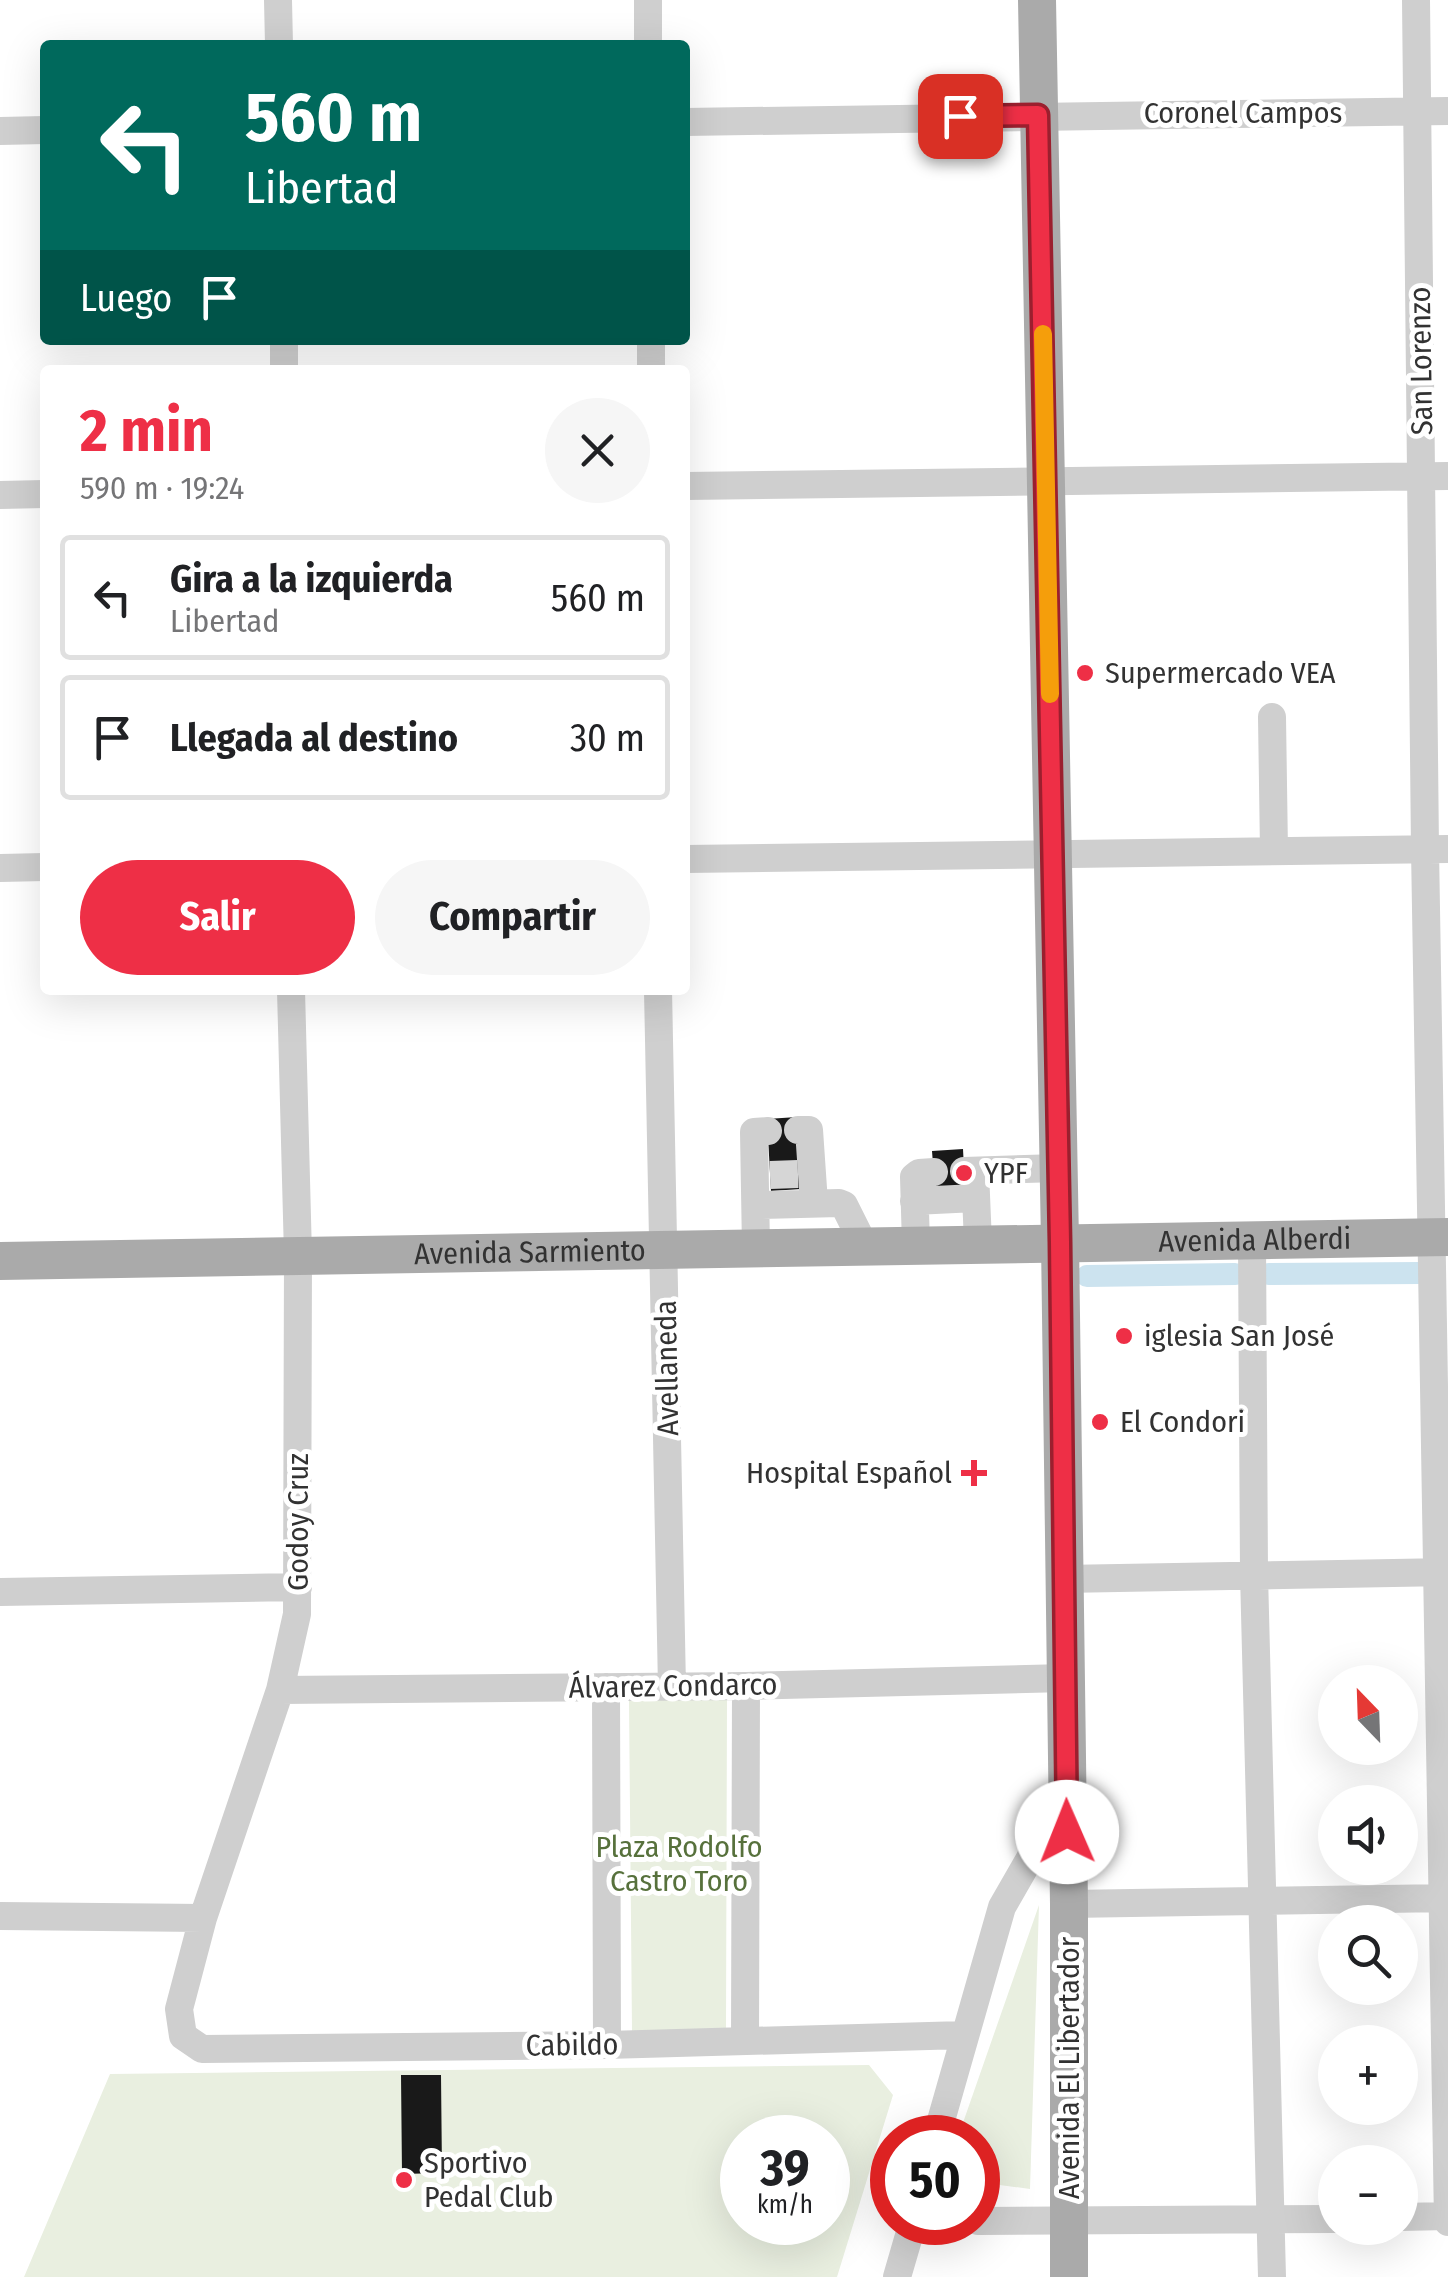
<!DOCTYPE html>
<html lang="es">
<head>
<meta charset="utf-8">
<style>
  body { margin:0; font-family:"Fira Sans Condensed",sans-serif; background:#f6f6f6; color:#202124; height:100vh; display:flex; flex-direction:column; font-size:38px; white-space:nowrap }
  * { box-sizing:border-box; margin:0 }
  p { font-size:32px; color:#757577 }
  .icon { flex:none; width:55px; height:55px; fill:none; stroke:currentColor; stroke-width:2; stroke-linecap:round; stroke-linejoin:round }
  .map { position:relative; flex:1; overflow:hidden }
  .panel { position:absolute; left:40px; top:365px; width:650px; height:630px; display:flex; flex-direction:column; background:#fff; border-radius:10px; box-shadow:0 10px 40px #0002 }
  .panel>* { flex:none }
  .banner { position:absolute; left:40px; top:40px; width:650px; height:305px; border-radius:10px; box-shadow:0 10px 40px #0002; background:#00695c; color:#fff; overflow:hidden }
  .needle { width:65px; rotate:337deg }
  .buttons { position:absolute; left:1318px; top:1665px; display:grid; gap:20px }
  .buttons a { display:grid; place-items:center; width:100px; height:100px; border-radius:50%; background:#fff; box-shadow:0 10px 40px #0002; font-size:50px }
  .speed { position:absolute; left:720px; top:2115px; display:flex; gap:20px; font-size:50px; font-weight:700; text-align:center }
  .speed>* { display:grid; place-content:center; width:130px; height:130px; border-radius:50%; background:#fff; box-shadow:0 10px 40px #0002; line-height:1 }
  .speed small { font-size:25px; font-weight:400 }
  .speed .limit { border:15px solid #d22; background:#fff; color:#111 }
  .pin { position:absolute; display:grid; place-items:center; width:85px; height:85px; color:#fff; margin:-42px; border-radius:20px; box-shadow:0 5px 15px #0006 }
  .me { position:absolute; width:110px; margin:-55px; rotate:359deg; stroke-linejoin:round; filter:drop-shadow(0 0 8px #0008) }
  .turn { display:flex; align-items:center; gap:35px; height:210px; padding:0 40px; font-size:45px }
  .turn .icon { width:130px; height:130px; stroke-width:2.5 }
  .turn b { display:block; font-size:70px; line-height:85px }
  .then { display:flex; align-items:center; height:95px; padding:0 40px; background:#0003; gap:20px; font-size:38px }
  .round { display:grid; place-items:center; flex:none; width:105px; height:105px; border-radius:52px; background:#f6f6f6 }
  .headline { display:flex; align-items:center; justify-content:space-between; height:170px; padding:0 40px }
  h1 { font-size:60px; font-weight:700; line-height:75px; color:#ee2f46 }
  .action { display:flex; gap:20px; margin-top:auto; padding:20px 40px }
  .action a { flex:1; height:115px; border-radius:60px; background:#ee2f46; color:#fff; font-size:40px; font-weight:700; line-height:115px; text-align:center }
  .action a+a { background:#f6f6f6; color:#202124 }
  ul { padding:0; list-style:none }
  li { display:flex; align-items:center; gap:30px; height:125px; margin:0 20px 15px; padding:0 20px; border:5px solid #e0e0e0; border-radius:10px }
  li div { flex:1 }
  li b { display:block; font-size:38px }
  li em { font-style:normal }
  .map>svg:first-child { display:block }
  .green { fill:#e9efe0; fill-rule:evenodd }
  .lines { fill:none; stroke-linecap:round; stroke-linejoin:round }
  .canal { stroke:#cce3ef; stroke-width:22 }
  .building { fill:#191919 }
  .minor-tunnel { stroke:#d6d6d6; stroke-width:28; stroke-dasharray:28 14; stroke-linecap:butt }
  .minor { stroke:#cfcfcf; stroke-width:28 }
  .major { stroke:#aaa; stroke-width:38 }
  .route-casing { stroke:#9b1f2e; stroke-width:25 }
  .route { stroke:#ee2f46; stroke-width:18 }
  .slow { stroke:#f59e0b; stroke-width:18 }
  .poi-dot { fill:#ee2f46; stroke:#fff; stroke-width:4 }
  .labels { text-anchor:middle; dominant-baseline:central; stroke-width:10; stroke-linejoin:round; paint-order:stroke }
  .street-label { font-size:30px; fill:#323232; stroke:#fff }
  .poi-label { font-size:30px; fill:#323232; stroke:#fff; text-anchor:start }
  .park-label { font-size:30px; fill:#57713c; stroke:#fff }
</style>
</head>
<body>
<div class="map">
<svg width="1448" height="2277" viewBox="0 0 1448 2277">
  <rect width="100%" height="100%" fill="#fff"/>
  <path class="green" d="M 727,1698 L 726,2029 L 632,2032 L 629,1700 Z
    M 1039,1905 L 1030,2189 L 978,2182 L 978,2138 L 958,2137 Z
    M 869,2065 L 893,2095 L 837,2277 L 24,2277 L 110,2074 ZM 742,2138 L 828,2138 L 828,2222 L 742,2222 Z"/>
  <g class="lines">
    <path class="canal" d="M 1269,1274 L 1421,1273
      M 1087,1276 L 1235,1274"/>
  </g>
  <path class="building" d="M 797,1117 L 801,1189 L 771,1191 L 767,1119 Z
    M 963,1149 L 965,1189 L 935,1190 L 932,1151 Z
    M 401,2075 L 441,2075 L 442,2173 L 402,2174 Z"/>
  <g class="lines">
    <path class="minor-tunnel" d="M 770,1175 L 800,1174"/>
    <path class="minor" d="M 278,0 L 279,45
      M 648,0 L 648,45
      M 1416,0 L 1425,849 L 1448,2222
      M 685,122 L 1448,111
      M 0,131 L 45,130
      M 284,340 L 284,370
      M 651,340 L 651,370
      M 685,486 L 1448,476
      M 0,495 L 45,494
      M 1272,717 L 1274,851
      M 685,859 L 1448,849
      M 0,868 L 45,867
      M 291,990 L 298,1255 L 297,1614 L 280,1690 L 203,1918 L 179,2009 L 183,2036 L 202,2049 L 607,2045 L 964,2035
      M 658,990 L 672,1687
      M 798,1130 L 809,1130 L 814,1203
      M 964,1171 L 1059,1168
      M 975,1171 L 978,1243
      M 914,1201 L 976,1198
      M 758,1205 L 839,1203 L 844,1205 L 864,1245
      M 1252,1241 L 1254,1574 L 1272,2277
      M 916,1245 L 914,1177 L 919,1173 L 934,1172
      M 756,1248 L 754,1132 L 768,1131
      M 1063,1579 L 1448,1572
      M 0,1592 L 298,1587
      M 606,1687 L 607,2045
      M 280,1690 L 746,1686 L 1066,1678
      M 1069,1904 L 1448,1898
      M 0,1916 L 203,1918
      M 745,2041 L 746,1686
      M 936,2138 L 1002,1907 L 1065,1797
      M 1400,2217 L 1448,2216
      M 978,2221 L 1335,2219
      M 897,2277 L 913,2222"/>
    <g class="major">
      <path d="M 1037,0 L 1060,1242 L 1069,1904 L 1069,2277"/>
      <path id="s1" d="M 0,1261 L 1448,1237"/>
    </g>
  </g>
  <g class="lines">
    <g class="route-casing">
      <path id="route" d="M 960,116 L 1038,115 L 1060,1242 L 1067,1832"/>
    </g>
    <use href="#route" class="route"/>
    <path class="slow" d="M 1043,334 L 1050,694"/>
  </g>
  <g class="poi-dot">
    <circle cx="1085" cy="673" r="10"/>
    <circle cx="964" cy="1173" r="10"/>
    <circle cx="1124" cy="1336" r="10"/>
    <circle cx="1100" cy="1422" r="10"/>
    <path d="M969 1458h10v10h10v10h-10v10h-10v-10h-10v-10h10z"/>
    <circle cx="404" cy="2180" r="10"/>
  </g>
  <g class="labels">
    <g class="street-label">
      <text x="1243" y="113">Coronel Campos</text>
      <text transform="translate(1421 361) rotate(-91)">San Lorenzo</text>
      <text stroke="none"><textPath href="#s1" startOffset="1255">Avenida Alberdi</textPath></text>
      <text stroke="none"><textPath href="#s1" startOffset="530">Avenida Sarmiento</textPath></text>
      <text transform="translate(667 1368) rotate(-91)">Avellaneda</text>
      <text transform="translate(298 1522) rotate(-90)">Godoy Cruz</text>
      <text transform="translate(673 1686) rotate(-1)">Álvarez Condarco</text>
      <text transform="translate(572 2045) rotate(-1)">Cabildo</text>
      <text transform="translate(1069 2068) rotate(-90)">Avenida El Libertador</text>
    </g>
    <g class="poi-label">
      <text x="1105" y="673">Supermercado VEA</text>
      <text x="984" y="1173">YPF</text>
      <text x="1144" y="1336">iglesia San José</text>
      <text x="1120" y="1422">El Condori</text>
      <text x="952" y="1473" text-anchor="end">Hospital Español</text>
      <text x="424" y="2163">Sportivo<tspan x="424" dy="34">Pedal Club</tspan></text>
    </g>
    <g class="park-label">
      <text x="679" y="1847">Plaza Rodolfo<tspan x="679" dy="34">Castro Toro</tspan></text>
    </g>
  </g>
</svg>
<div class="buttons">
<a><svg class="needle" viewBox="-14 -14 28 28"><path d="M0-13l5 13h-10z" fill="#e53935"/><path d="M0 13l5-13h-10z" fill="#757577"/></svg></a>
<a><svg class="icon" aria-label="sound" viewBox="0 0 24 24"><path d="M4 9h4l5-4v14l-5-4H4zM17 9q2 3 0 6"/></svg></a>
<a><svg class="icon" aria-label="search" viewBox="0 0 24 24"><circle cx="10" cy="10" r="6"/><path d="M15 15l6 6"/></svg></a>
<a>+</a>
<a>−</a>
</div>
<div class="speed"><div>39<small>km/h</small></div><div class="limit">50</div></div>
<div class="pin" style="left:960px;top:116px;background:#d93025"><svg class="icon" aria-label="arrive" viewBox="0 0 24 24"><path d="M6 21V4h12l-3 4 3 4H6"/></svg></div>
<svg class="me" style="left:1067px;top:1832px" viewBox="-20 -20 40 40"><circle r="19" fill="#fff"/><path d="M0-13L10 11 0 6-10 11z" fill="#ee2f46"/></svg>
<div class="banner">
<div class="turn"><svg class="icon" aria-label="left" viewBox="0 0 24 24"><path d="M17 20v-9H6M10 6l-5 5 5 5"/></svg><div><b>560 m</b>Libertad</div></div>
<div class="then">Luego<svg class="icon" aria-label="arrive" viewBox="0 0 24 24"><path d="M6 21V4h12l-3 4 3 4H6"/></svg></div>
</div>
<section class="panel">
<div class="headline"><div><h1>2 min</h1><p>590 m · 19:24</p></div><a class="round"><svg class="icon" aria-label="close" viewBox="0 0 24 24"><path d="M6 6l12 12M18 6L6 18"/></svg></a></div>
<ul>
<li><svg class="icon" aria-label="left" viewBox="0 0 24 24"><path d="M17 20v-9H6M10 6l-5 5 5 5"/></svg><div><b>Gira a la izquierda</b><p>Libertad</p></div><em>560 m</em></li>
<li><svg class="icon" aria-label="arrive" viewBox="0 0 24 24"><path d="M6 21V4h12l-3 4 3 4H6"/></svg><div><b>Llegada al destino</b></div><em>30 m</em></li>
</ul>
<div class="action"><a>Salir</a><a>Compartir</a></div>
</section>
</div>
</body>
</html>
